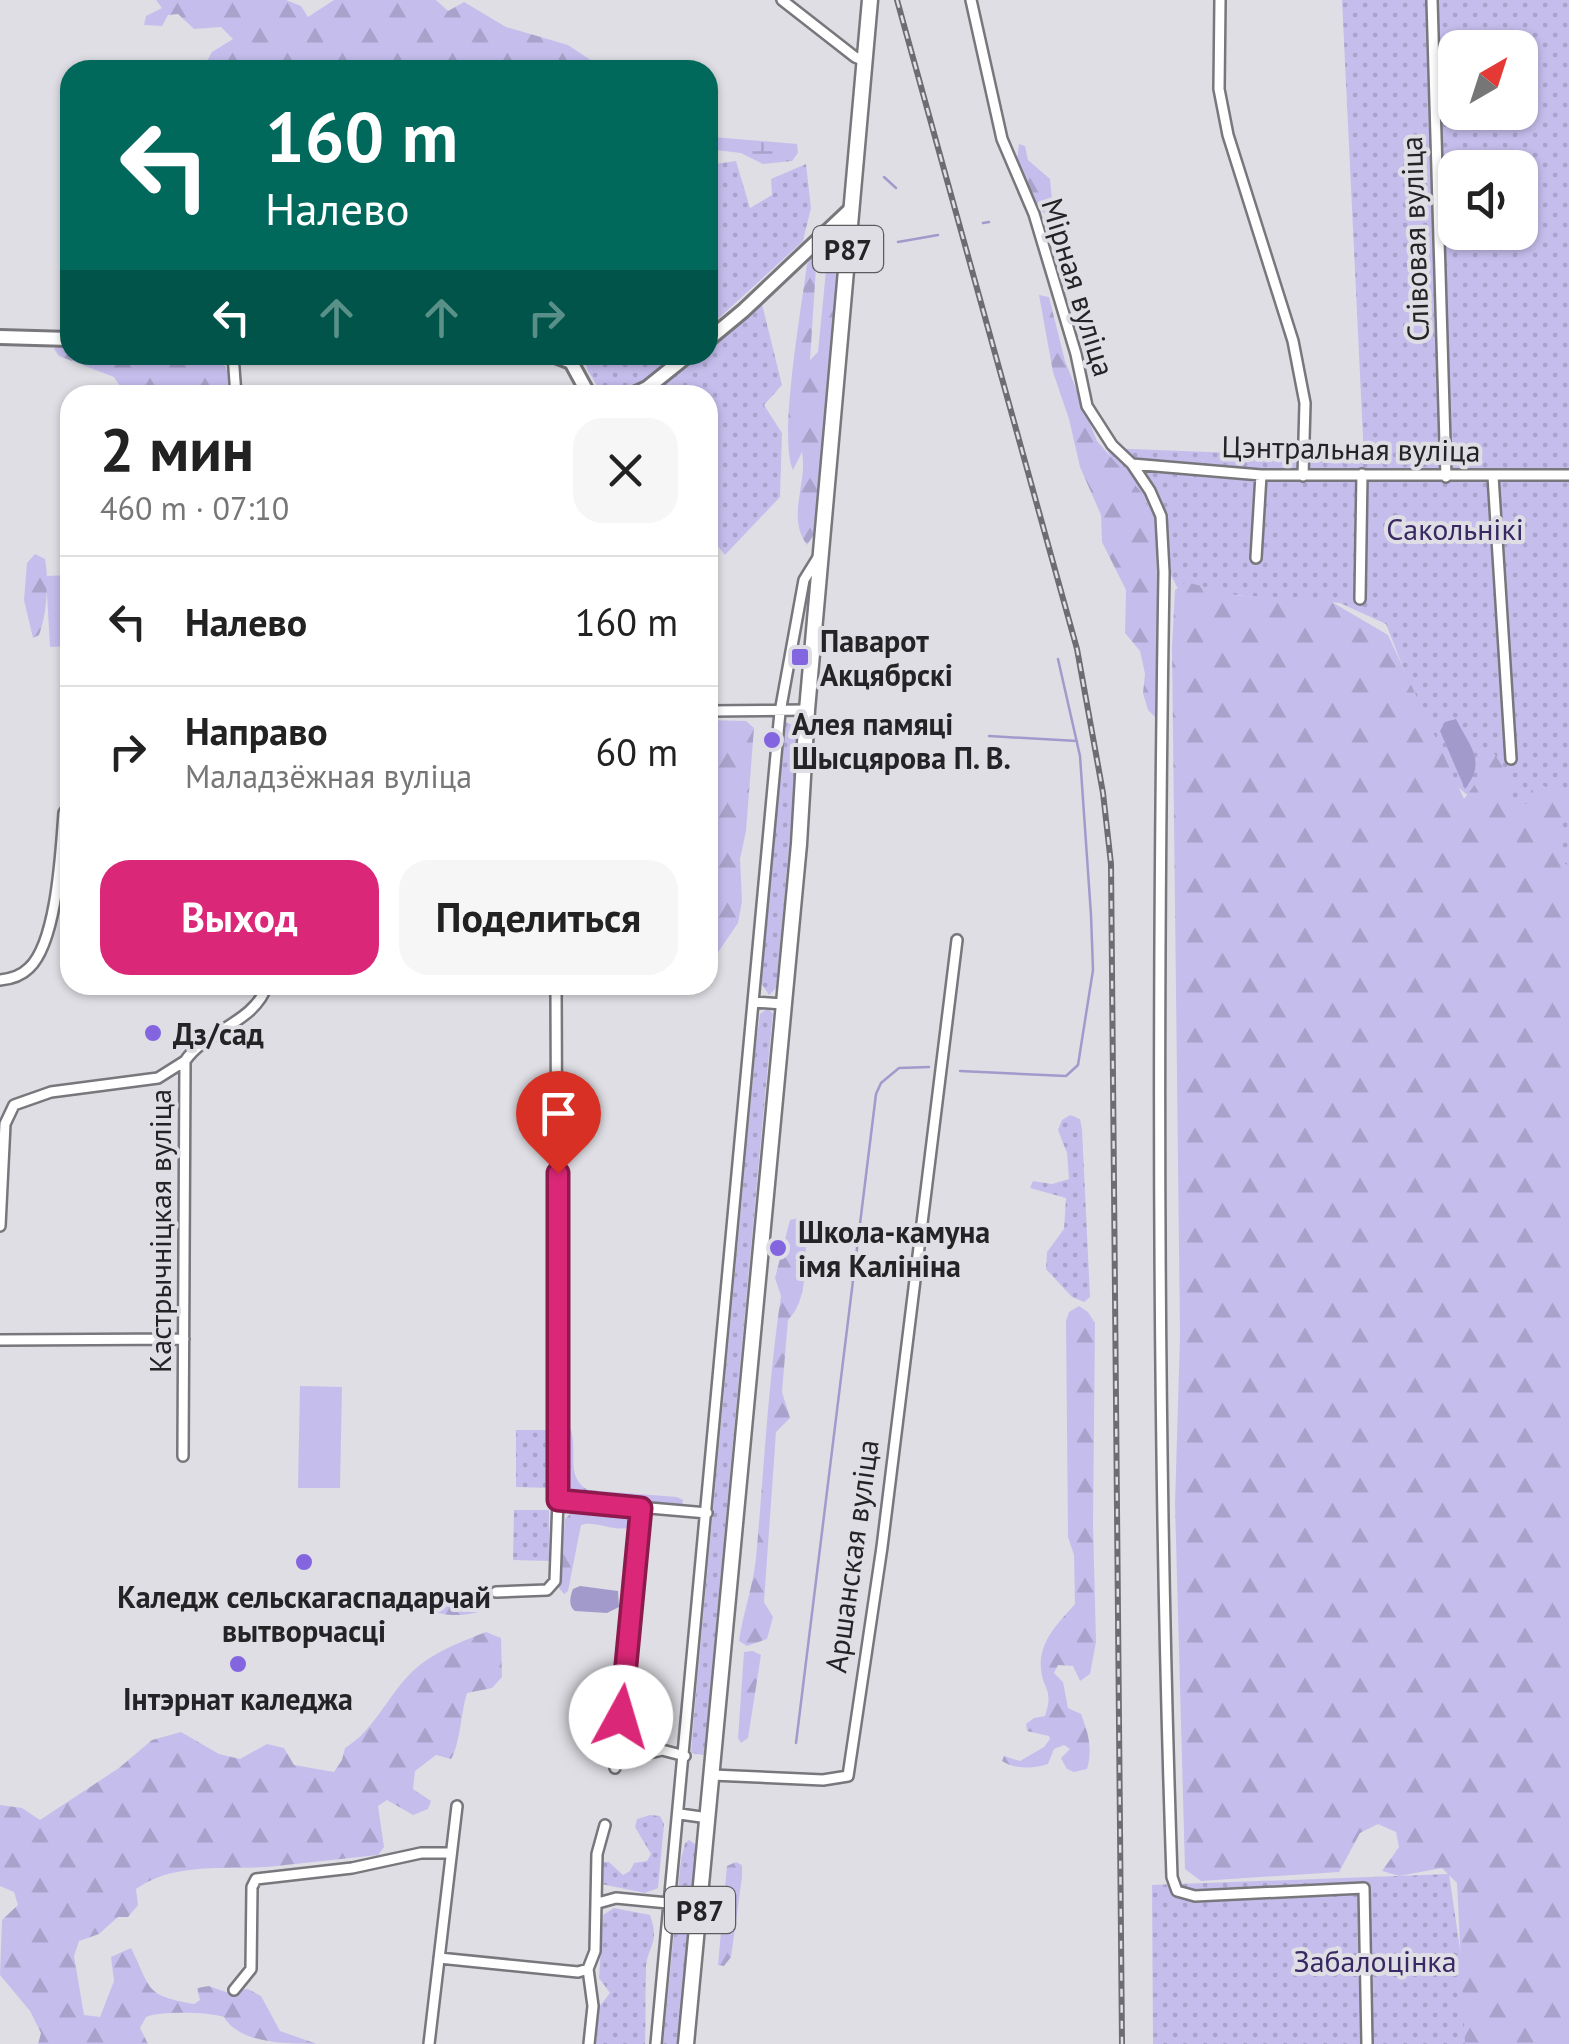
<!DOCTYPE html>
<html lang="ru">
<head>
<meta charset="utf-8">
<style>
  body { margin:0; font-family:"PT Sans",sans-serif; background:#f6f6f6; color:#222; height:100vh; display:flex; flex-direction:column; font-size:38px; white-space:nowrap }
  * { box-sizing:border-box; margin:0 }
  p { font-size:32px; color:#767676 }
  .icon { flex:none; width:55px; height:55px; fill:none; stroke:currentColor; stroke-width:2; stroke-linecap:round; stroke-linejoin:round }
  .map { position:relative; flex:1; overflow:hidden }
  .drawer { position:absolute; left:60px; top:385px; width:658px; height:610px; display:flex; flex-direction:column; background:#fff; border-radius:30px; box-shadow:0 2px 8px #0004 }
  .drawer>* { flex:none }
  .top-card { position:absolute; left:60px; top:60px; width:658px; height:305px; border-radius:30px; box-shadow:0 2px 8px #0004; background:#00695c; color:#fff; overflow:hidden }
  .needle { width:65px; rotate:39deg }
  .buttons { position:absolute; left:1438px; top:30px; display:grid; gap:20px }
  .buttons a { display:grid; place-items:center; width:100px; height:100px; border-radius:20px; background:#fff; box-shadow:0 2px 8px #0004; font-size:50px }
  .pin { position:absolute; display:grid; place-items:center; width:85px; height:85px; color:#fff; margin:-102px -42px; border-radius:50% 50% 50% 0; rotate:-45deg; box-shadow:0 0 10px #0007 }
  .pin .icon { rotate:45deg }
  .me { position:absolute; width:110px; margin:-55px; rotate:6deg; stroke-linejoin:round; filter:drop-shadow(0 0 8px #0008) }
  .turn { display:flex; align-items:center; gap:35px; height:210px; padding:0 40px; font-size:45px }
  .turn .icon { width:130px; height:130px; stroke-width:2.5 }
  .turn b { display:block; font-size:70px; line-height:85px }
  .lanes { display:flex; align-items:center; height:95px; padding:0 40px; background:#0003; justify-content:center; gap:50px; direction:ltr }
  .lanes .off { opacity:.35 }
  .round { display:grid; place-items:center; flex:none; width:105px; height:105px; border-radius:30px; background:#f6f6f6 }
  .head { display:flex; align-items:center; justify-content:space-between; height:170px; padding:0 40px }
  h1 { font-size:60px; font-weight:800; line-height:75px }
  .action { display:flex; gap:20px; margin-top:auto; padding:20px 40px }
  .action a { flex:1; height:115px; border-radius:30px; background:#db2777; color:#fff; font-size:40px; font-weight:800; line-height:115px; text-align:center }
  .action a+a { background:#f6f6f6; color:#222 }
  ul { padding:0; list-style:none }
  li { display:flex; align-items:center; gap:30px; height:130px; padding:0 40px; border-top:2px solid #e0e0e0 }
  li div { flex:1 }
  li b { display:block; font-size:38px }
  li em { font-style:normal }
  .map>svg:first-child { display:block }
  .grass { fill:url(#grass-dots); fill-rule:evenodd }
  .forest { fill:url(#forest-firs) }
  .wetland { fill:url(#wetland-marsh) }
  .pitch { fill:#c5beed }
  .water { fill:#a29acb }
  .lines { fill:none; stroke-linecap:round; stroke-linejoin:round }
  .stream { stroke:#a29acb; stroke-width:2.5 }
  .street-casing { stroke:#77777c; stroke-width:14 }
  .secondary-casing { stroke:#77777c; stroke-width:18 }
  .primary-casing { stroke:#77777c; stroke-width:19 }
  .street { stroke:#fff; stroke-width:9 }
  .secondary { stroke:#fff; stroke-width:12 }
  .primary { stroke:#fff; stroke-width:14 }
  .rail-casing { stroke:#6d6c70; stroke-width:6 }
  .rail { stroke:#dfdee4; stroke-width:2.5; stroke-dasharray:8; stroke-linecap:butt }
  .route-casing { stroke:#8e194d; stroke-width:25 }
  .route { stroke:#db2777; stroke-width:18 }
  .poi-dot { fill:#8465e0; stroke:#dfdee4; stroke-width:4 }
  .labels { text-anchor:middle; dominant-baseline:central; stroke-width:8; stroke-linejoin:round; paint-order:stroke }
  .shield { fill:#dfdee4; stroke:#5c5c5f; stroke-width:2.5 }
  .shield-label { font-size:28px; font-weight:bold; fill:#242426 }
  .street-label { font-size:30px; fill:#242426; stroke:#dfdee4 }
  .park-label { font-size:30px; fill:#382864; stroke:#dfdee4 }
  .poi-label { font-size:30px; font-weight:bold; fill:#242426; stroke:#dfdee4; text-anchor:start }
</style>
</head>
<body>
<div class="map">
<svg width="1569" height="2044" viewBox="0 0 1569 2044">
  <defs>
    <pattern id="grass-dots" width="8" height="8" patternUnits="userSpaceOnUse" patternTransform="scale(2.5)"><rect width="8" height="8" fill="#c5beed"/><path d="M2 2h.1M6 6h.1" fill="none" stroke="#a9a3cb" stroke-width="1.8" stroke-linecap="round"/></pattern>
    <pattern id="forest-firs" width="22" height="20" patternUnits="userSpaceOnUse" patternTransform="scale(2.5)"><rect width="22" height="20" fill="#c5beed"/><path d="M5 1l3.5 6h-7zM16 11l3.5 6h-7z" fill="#a9a3cb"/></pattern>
    <pattern id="wetland-marsh" width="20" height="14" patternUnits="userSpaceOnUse" patternTransform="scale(2.5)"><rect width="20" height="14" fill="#c5beed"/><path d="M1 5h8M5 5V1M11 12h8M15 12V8" fill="none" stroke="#a9a3cb"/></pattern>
  </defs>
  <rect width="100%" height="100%" fill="#dfdee4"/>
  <path class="grass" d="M 1342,0 L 1569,0 L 1569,875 L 1551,866 L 1446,777 L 1386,624 L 1340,603 L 1179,591 L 1106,448 L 1364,458 ZM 1455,48 L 1520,48 L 1520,112 L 1455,112 ZM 1455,168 L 1520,168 L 1520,232 L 1455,232 Z
    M 736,161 L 750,208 L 772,195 L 771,179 L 806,164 L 811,208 L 803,241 L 708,328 L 708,165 Z
    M 762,304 L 782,385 L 764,405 L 782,433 L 780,497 L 725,555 L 708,534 L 708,395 L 647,395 L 702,355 L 708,355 L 708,351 Z
    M 586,355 L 676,355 L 642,383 L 615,395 L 599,389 L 587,369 Z
    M 786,722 L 797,727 L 799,739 L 776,988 L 769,995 L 761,983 L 762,965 Z
    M 768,1008 L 773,1014 L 772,1021 L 704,1755 L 691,1753 L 697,1682 L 756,1045 L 760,1014 Z
    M 1070,1115 L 1080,1119 L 1082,1129 L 1090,1297 L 1084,1302 L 1072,1297 L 1046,1269 L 1047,1252 L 1064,1229 L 1066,1198 L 1030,1188 L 1033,1181 L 1052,1184 L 1069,1179 L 1067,1153 L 1058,1130 L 1062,1120 Z
    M 516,1430 L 550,1430 L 550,1488 L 516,1487 Z
    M 514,1510 L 549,1510 L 549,1561 L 513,1560 Z
    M 650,1815 L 660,1816 L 664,1824 L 658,1888 L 645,1893 L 601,1884 L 602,1862 L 609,1862 L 623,1875 L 630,1871 L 634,1863 L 647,1861 L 651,1854 L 635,1827 L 637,1819 Z
    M 689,1840 L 695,1844 L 696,1850 L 678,2044 L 663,2044 L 681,1859 L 685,1843 Z
    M 1449,1874 L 1474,2044 L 1153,2044 L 1152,1885 Z
    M 614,1908 L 650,1915 C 661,1944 646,1947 646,1970 C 645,1995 646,2019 645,2044 L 596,2044 L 599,2007 L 610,1993 L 599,1978 L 603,1915 Z"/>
  <path class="forest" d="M 156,0 L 286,0 L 301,6 L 308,17 L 334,0 L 436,0 L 448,11 L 464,2 L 506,27 L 568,45 L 595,63 L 595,70 L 352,70 L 313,64 L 307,70 L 251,70 L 250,66 L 240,61 L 223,70 L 202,70 L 212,52 L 233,39 L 221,27 L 194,29 L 178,14 L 168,15 L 162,26 L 144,25 L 146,16 L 162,8 Z
    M 1019,144 L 1025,146 L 1028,160 L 1050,179 L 1053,209 L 1046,214 L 1040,210 L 1017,162 Z
    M 847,224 L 815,533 L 807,545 C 786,516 808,484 802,452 L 793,470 C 778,440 802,305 807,264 L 817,252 L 810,360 L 818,352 L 829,240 Z
    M 1039,295 L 1049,297 L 1065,361 L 1097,441 L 1140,491 L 1156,525 L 1159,712 L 1155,717 L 1148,710 L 1143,693 L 1145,674 L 1140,651 L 1125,633 L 1126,590 L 1102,542 L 1101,515 L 1080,467 L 1069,419 L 1053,372 Z
    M 59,343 L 70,344 L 70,355 L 218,355 L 229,374 L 229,395 L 126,395 L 114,377 L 59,356 L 54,349 Z
    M 35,554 L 45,559 C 49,580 47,615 39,635 L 33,638 L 24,600 L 27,563 Z
    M 1186,582 L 1240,596 L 1325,598 L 1388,635 L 1464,799 L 1482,775 L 1480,754 L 1490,747 L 1502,766 L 1512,799 L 1527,804 L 1535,780 L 1552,791 L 1569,793 L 1569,818 L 1559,818 L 1565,864 L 1569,865 L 1569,2044 L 1465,2044 L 1457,1883 L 1442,1868 L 1399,1876 L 1382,1871 L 1399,1847 L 1396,1832 L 1378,1824 L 1360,1833 L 1339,1872 L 1201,1881 L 1185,1869 L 1175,1504 L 1180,1336 L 1172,648 L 1175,590 Z
    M 708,720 L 746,721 L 754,728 L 746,831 L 740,859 L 742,901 L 738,923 L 708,967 L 708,948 L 711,939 L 708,914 C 714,896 727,884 708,869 Z
    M 798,1218 L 800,1236 L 806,1243 C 805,1268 807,1301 788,1320 L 782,1392 L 790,1418 L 776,1432 L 764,1602 L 773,1617 L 767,1639 L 747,1646 L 739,1641 C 743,1613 753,1587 756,1558 C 764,1470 768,1383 781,1296 L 775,1278 L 790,1220 Z
    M 1079,1306 L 1088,1312 L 1095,1323 L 1093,1524 L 1096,1642 L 1090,1674 L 1080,1681 L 1073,1666 L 1058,1665 L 1054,1673 L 1063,1682 L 1068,1708 L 1081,1714 C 1088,1732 1093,1749 1087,1769 L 1074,1772 L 1067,1769 L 1061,1758 L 1070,1749 L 1064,1745 L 1054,1749 L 1048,1764 C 1034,1769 1013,1769 1002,1761 L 1004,1756 L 1020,1761 L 1044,1747 L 1050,1739 L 1049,1736 L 1027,1731 L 1026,1724 L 1034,1718 L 1045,1716 C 1054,1688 1043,1691 1041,1669 C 1038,1642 1059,1622 1075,1604 L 1074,1555 L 1068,1537 L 1066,1321 L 1069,1312 Z
    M 566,1420 C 583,1443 561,1474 588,1490 L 677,1497 L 683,1500 L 682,1506 L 582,1498 L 566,1484 L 562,1422 Z
    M 583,1510 L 624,1513 L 629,1521 L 627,1528 C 611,1531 595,1520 581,1525 L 568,1591 L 564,1594 L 559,1588 L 565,1519 L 571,1513 Z
    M 426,1595 L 479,1596 L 487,1599 L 488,1608 C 470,1618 436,1618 420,1604 Z
    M 486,1632 L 501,1638 L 502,1677 L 492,1688 L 467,1693 C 461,1712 460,1745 451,1759 L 436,1755 L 415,1771 L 413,1789 L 431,1801 L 428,1809 L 413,1815 L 387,1800 L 378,1806 L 384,1847 L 378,1855 C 341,1859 304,1863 267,1867 C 223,1870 174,1862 136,1889 L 138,1905 L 128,1917 L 118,1917 L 99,1934 L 79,1941 L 74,1956 L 84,2015 L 100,2017 L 114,1981 L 111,1957 L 131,1948 C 152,1990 144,1995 194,2004 L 200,2000 L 197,1988 L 209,1986 L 226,1992 L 248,1989 L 261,1996 L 280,2031 L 317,2044 C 287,2044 240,2044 224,2017 C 208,2012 160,2011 146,2017 L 140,2028 L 148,2044 L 38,2044 L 41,2033 L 30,2011 L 0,1975 L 2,1920 L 18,1905 L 14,1892 L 0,1886 L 0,1805 L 22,1808 L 40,1820 L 119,1768 L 152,1740 L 181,1732 L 219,1754 L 240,1759 L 267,1744 L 284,1748 L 294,1765 L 334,1772 L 342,1760 L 345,1748 C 374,1730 386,1699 409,1675 C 430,1653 458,1643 486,1632 Z
    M 753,1651 L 761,1655 L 748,1738 L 741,1743 L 738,1738 L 744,1652 Z
    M 736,1862 L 742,1865 L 742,1877 L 731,1957 L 724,1966 L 718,1965 L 727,1866 Z"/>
  <path class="wetland" d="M 713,137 L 797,144 L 798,153 L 792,161 L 763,164 L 741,153 L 715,150 Z"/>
  <path class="pitch" d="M 70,575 L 70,646 L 50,647 L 46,576 Z
    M 300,1386 L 342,1387 L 340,1488 L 298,1488 Z"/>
  <path class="water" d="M 1456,719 C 1470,747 1487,761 1465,789 L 1440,731 L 1445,722 Z
    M 580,1586 L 618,1591 L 619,1607 L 607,1613 L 575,1611 C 568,1606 570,1596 573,1589 Z"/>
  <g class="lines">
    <path class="stream" d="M 884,177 L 896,188
      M 983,223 L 989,222
      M 898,242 L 938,235
      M 989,736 L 1077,741
      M 960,1071 L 1066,1076 L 1078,1065 L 1093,970 L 1091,915 L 1080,756 L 1058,659
      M 796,1743 L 876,1094 L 881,1083 L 899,1068 L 929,1067"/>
    <g class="street-casing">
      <path id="street" d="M 782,0 L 855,57 L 865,61
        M 971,0 L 1002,139 L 1034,214 L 1076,354 L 1087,406 L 1112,445 L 1132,464 L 1150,491 L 1161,516 L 1164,572 C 1157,1007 1157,1442 1172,1877 L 1177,1891 L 1195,1896 L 1364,1888 L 1367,2044
        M 1220,0 L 1219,89 L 1228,135 L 1293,341 L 1305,403 L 1303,476
        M 1432,0 L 1446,477
        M 233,355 L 236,395
        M 1132,464 L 1261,475 L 1569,475
        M 1493,476 L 1511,759
        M 1256,558 L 1261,475
        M 1360,599 L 1362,474
        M 708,711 L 807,710
        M 0,980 C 11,979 21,976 29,968 C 57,942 61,851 64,813 L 70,804
        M 753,1002 L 783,1004
        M 0,1226 L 5,1124 L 14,1105 L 51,1092 L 158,1078 L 185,1061
        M 0,1340 L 184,1339
        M 183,1456 L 185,1061 C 206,1030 255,1023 267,985
        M 558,1500 L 707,1513
        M 496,1592 L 547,1590 L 555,1581 L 558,1500 L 556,985
        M 621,1717 L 662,1750
        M 615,1761 L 662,1750 L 685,1756
        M 615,1768 L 641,1508
        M 712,1775 L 823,1780 L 848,1776 L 882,1547 L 957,940
        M 680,1814 L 708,1818
        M 598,1903 L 616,1898 L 668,1903
        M 439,1958 L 578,1972 L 588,1969
        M 234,1990 L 251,1969 L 252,1887 L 256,1879 L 352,1868 L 421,1853 L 450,1853
        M 429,2044 L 457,1806
        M 589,2044 L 593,2006 L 588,1969 L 595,1951 L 597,1854 L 605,1825
        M 656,2044 L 780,712 L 804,580 L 817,559"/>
    </g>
    <g class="secondary-casing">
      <path id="secondary" d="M 0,337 L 70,339
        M 708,340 L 743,311 L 852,208
        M 553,355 L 571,362 L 589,395
        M 632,395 L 647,388 L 688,355"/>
    </g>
    <g class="primary-casing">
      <path id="primary" d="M 686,2044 L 799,844 L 807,710 L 870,0"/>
    </g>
    <use href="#street" class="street"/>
    <use href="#secondary" class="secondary"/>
    <use href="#primary" class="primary"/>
    <g class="rail-casing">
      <path id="rail" d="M 897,0 L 1077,649 L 1103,793 L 1111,864 L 1122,2044"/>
    </g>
    <use href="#rail" class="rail"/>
  </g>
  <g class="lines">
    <g class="route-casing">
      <path id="route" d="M 558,1173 L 558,1500 L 641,1508 L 621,1717"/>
    </g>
    <use href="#route" class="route"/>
  </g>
  <g class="poi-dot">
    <rect x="790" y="647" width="20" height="20" rx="5"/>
    <circle cx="772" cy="740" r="10"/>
    <circle cx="153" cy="1033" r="10"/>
    <circle cx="778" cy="1248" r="10"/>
    <circle cx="304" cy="1562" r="10"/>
    <circle cx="238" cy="1664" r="10"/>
  </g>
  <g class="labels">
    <g class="shield">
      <rect x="813" y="226" width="70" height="46" rx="8"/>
      <rect x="665" y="1887" width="70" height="46" rx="8"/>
    </g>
    <g class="shield-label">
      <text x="848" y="249">Р87</text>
      <text x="700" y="1910">Р87</text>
    </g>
    <g class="street-label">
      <text transform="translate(1414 239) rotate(-92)">Слівовая вуліца</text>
      <text transform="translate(1079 287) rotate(73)">Мірная вуліца</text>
      <text transform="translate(1351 448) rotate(1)">Цэнтральная вуліца</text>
      <text transform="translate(159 1231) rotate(-90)">Кастрычніцкая вуліца</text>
      <text transform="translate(851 1556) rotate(-82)">Аршанская вуліца</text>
    </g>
    <g class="park-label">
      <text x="1455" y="528">Сакольнікі</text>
      <text x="1375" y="1960">Забалоцінка</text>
    </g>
    <g class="poi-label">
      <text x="820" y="640">Паварот<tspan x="820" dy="34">Акцябрскі</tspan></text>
      <text x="792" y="723">Алея памяці<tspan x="792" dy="34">Шысцярова П. В.</tspan></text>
      <text x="173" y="1033">Дз/сад</text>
      <text x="798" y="1231">Школа-камуна<tspan x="798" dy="34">імя Калініна</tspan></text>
      <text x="304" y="1596" text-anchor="middle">Каледж сельскагаспадарчай<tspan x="304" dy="34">вытворчасці</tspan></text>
      <text x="238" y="1698" text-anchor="middle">Інтэрнат каледжа</text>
    </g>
  </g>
</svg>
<div class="buttons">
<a><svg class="needle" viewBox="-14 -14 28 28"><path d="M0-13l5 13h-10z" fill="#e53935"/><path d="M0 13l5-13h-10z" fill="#767676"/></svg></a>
<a><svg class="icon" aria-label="sound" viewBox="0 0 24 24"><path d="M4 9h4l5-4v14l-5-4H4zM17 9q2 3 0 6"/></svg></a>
</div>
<div class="pin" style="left:558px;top:1173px;background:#d93025"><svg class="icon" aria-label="arrive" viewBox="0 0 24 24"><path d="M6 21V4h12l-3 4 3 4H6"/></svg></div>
<svg class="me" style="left:621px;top:1717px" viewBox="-20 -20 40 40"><circle r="19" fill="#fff"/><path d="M0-13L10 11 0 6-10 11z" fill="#db2777"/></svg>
<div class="top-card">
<div class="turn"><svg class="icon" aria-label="left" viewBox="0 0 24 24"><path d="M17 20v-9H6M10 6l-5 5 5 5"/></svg><div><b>160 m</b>Налево</div></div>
<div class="lanes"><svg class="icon" aria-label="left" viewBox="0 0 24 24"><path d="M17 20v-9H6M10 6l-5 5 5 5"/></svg><svg class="icon off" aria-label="ahead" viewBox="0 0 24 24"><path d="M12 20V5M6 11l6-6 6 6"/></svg><svg class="icon off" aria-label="ahead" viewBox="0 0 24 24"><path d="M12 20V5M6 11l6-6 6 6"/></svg><svg class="icon off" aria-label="right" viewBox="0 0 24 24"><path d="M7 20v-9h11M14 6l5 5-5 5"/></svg></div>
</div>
<section class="drawer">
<div class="head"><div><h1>2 мин</h1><p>460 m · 07:10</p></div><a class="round"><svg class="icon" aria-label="close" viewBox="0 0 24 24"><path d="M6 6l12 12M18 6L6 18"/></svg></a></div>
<ul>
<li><svg class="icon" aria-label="left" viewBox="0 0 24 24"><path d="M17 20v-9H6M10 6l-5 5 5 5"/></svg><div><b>Налево</b></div><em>160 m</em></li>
<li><svg class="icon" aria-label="right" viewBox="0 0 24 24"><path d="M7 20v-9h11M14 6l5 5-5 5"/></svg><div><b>Направо</b><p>Маладзёжная вуліца</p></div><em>60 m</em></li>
</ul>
<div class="action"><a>Выход</a><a>Поделиться</a></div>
</section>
</div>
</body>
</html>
